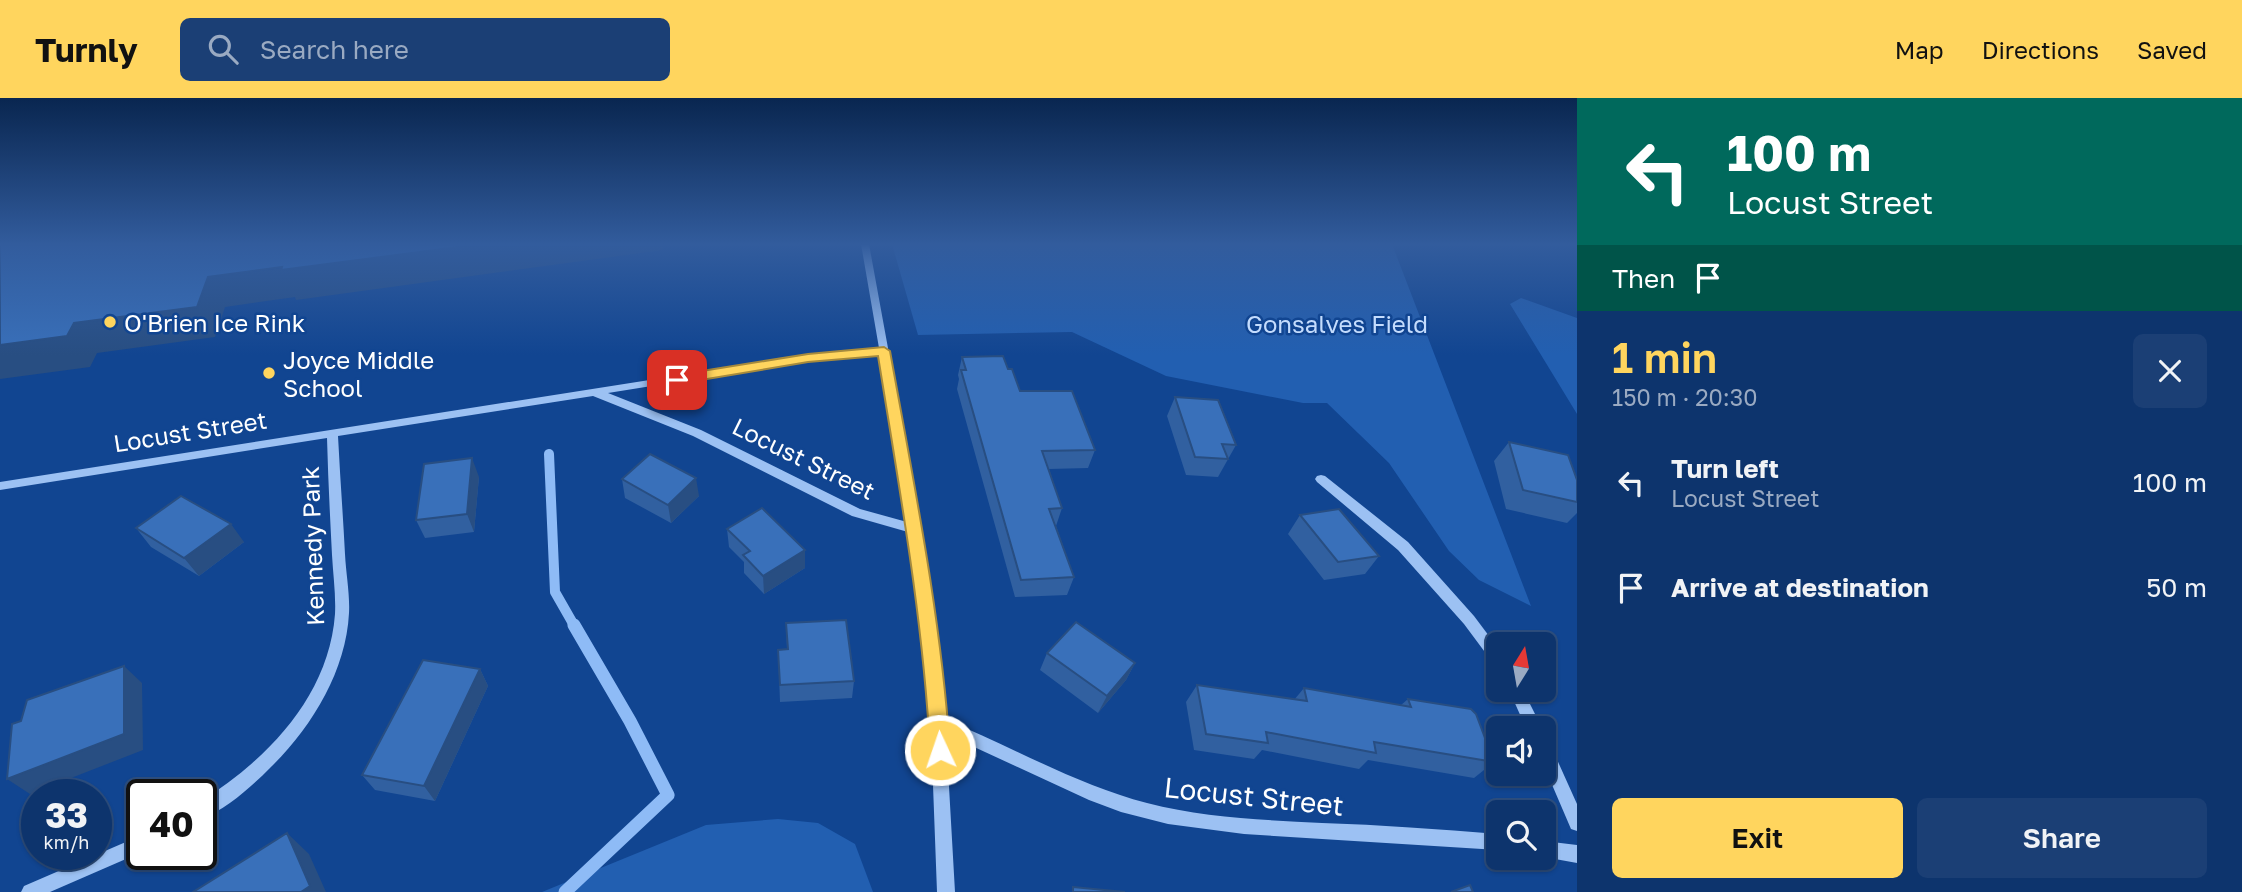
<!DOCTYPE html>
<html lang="en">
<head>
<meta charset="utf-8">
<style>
  body { margin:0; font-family:"Golos Text",sans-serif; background:#1b3f75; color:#f1f3f6; height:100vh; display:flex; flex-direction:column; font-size:26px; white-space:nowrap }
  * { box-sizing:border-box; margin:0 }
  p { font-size:23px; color:#9aaac2 }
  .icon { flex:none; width:38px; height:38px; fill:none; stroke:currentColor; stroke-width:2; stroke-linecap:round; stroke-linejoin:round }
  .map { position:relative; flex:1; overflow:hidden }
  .panel { display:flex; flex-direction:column; background:#0d346d; width:665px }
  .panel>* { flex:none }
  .banner { background:#00695c; color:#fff; overflow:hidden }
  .needle { width:46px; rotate:11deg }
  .tools { position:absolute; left:1486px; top:534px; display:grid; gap:14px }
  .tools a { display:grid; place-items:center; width:70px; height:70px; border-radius:10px; background:#0d346d; box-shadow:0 2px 5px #0004,0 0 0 2px #2d4f80; font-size:35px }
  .speed { position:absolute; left:21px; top:681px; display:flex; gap:14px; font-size:35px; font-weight:700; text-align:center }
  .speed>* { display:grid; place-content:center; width:91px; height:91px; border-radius:50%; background:#0d346d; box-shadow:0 2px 5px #0004,0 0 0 2px #2d4f80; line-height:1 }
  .speed small { font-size:18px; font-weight:400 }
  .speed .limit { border:4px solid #111; border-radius:10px; background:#fff; color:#111 }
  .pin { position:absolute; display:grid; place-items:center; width:60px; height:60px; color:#fff; margin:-30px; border-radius:14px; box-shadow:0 4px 10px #0006 }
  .me { position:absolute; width:77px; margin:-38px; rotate:357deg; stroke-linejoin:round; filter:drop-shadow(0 0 5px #0008) }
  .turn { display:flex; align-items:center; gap:24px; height:147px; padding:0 35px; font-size:32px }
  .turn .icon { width:91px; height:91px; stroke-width:2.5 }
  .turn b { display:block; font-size:49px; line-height:60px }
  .then { display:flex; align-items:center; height:66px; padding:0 35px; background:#0003; gap:14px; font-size:26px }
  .round { display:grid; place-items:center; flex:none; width:74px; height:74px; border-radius:10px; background:#1b3f75 }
  .overview { display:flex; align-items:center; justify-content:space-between; height:119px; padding:0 35px }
  h1 { font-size:42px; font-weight:600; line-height:52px; color:#ffd55e }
  .primary-button { display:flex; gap:14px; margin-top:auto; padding:14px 35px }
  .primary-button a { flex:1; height:80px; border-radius:10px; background:#ffd55e; color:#111; font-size:28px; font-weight:600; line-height:80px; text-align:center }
  .primary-button a+a { background:#1b3f75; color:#f1f3f6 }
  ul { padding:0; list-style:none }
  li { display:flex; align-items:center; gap:21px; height:105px; padding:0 35px }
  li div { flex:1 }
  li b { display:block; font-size:26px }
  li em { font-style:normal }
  header { display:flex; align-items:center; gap:42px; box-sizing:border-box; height:98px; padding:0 35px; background:#ffd55e; color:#111 }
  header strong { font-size:33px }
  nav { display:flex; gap:38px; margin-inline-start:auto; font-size:24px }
  .search { width:490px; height:63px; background:#1b3f75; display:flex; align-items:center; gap:18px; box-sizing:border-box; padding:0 24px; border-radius:10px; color:#9aaac2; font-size:26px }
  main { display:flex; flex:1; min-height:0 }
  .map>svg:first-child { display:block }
  .green { fill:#225fb1 }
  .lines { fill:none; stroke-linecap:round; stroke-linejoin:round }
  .stream-far1 { stroke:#8ebbf6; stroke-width:10 }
  .stream { stroke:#8ebbf6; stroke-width:13 }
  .minor { fill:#9cc1f3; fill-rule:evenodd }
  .wall { fill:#3160a0 }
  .shaded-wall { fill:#284e82 }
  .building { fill:#3970ba; stroke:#284e82; stroke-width:2 }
  .route { fill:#ffd55e; stroke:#a68a3d; stroke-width:2 }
  .poi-dot { fill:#ffd55e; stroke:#114591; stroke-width:2.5 }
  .labels { text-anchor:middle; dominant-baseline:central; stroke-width:5; stroke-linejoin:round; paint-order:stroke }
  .poi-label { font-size:24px; fill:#fff; stroke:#114591; text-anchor:start }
  .park-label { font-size:24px; fill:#c4dcfd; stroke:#114591 }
  .street-label { font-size:24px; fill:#fff; stroke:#114591 }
  .near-street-label { font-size:28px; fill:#fff; stroke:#114591 }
</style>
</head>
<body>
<header>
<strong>Turnly</strong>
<div class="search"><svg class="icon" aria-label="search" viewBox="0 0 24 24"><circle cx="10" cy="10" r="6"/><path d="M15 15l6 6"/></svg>Search here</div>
<nav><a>Map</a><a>Directions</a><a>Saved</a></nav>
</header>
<main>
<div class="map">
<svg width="1577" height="794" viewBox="0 0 1577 794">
  <rect width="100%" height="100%" fill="#114591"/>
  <path class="green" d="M 892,146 L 1392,146 L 1531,508 L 1479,482 L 1449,453 L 1389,365 L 1327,305 L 1303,305 L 1166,278 L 1072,234 L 918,237 Z
    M 1521,200 L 1577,220 L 1577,316 L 1510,206 Z
    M 778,721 L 818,725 L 855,746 L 873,794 L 542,794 L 706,727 Z"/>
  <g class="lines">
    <path class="stream-far1" d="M 549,356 L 555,494 L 575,529"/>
    <path class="stream" d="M 565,794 L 668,697 L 630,623 L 574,527"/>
    <path class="minor" d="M 861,146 L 869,146 L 921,431 L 943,580 L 946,622 C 1013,649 1077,687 1147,705 C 1204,720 1264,722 1322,725 C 1381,727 1439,731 1498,736 L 1498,752 L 1244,736 L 1168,726 L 1121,714 L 1089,702 L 946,636 L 955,794 L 937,794 L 929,580 L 908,434 L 852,418 L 693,338 L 593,298 L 338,338 C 340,378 343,417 345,456 C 346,476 350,496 349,515 C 346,574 311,630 270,670 C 251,689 227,711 201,721 L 201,703 C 267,662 329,598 335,516 C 336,497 333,476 332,457 C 330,418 328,379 327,340 L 0,392 L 0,384 L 808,257 L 879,250 ZM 880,257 L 907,424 L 860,411 L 701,332 L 608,295 L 808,263 Z
      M 1321,377 L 1325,378 L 1408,444 L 1474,518 L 1498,550 L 1498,567 L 1493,565 L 1464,526 L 1398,452 L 1317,384 L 1315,381 L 1317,378 Z
      M 1509,592 L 1523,592 L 1542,630 L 1526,630 Z
      M 1544,644 L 1550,646 L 1577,706 L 1577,733 L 1571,731 L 1544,668 Z
      M 142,737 L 142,754 L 50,794 L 21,794 L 24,788 Z
      M 1544,743 L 1577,747 L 1577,765 L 1544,759 Z"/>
  </g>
  <path class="wall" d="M 962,259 L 1008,271 L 1020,293 L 1095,352 L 1088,370 L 1049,371 L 1062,410 L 1056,428 L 1074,479 L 1067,497 L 1015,499 L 957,291 L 959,281 L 958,277 Z
    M 1175,299 L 1236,347 L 1218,379 L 1186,377 L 1167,318 Z
    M 1509,344 L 1577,382 L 1577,415 L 1567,425 L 1506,411 L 1494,363 Z
    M 479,379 L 474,434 L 425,440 L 416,422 Z
    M 622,381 L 699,398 L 671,425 L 625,400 Z
    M 1300,417 L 1379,458 L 1365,476 L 1324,482 L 1288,436 Z
    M 136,430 L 244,444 L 199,478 L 151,449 Z
    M 727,431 L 805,452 L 805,470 L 764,496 L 744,475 L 744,464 L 729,449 Z
    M 786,525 L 854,583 L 852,600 L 780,604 L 778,552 L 787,551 Z
    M 1047,555 L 1135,565 L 1126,582 L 1098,615 L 1040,572 Z
    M 480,571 L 488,588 L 435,703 L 375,692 L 362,677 Z
    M 1197,587 L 1294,602 L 1304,590 L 1401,607 L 1408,601 L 1494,664 L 1474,680 L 1368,662 L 1359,671 L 1262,652 L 1254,661 L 1194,652 L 1186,604 Z"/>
  <path class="shaded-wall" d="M 481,146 L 662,146 L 663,152 L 296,202 L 295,199 L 225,209 L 215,239 L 97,255 L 90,269 L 0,281 L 0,247 L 74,225 L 208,179 Z
    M 472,360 L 479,379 L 474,434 L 467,416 Z
    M 696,380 L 699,398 L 671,425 L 668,407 Z
    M 231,426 L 244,444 L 199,478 L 184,460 Z
    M 805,452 L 805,470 L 764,496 L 763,478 Z
    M 1135,565 L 1126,582 L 1098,615 L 1107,598 Z
    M 124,568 L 142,585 L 143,652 L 30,696 L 7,681 Z
    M 480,571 L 488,588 L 435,703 L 424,688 Z
    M 287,735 L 309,756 L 326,794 L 301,794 Z"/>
  <path class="building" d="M 0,146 L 481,146 L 281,172 L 282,169 L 208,179 L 197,209 L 74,225 L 67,238 L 0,247 Z
    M 1003,258 L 1008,271 L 1012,271 L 1020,293 L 1072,293 L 1095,352 L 1042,353 L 1062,410 L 1049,411 L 1074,479 L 1021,482 L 961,272 L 966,272 L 962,259 Z
    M 1175,299 L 1218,302 L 1236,347 L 1222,346 L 1228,361 L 1195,359 Z
    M 1509,344 L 1568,357 L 1577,382 L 1577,404 L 1523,392 Z
    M 650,356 L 696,380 L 668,407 L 622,381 Z
    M 472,360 L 467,416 L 416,422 L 424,366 Z
    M 181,398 L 231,426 L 184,460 L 136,430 Z
    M 762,410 L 805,452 L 763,478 L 743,457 L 750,453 L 727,431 Z
    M 1339,411 L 1379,458 L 1338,464 L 1300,417 Z
    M 846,522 L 854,583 L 780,587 L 778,552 L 788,551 L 786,525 Z
    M 1076,524 L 1135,565 L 1107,598 L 1047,555 Z
    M 423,562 L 480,571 L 424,688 L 362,677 Z
    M 124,568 L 124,636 L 7,681 L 12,626 L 21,623 L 27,602 Z
    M 1197,587 L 1307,603 L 1304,590 L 1411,609 L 1408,601 L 1471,611 L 1476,616 L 1494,664 L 1374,644 L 1376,655 L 1266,634 L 1268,645 L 1206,636 Z
    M 287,735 L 310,788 L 301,794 L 193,794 Z
    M 1470,787 L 1473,794 L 1451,794 Z
    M 1073,789 L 1125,794 L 1073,794 Z"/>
  <linearGradient id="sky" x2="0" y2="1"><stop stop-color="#092650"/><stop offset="0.57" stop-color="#325c9d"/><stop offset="1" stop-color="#325c9d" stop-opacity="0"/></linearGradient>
  <rect width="1577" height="257" fill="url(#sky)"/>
  <path class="route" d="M 884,249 L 890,253 C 914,386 941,518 950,652 L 947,659 L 940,662 L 933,659 L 930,652 C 923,520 899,389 878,258 L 808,264 L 677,286 L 670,282 L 677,277 L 808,256 Z"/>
  <g class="poi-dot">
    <circle cx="110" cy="224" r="7"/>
    <circle cx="269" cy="275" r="7"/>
  </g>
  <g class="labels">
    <g class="poi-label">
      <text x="124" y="224">O'Brien Ice Rink</text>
      <text x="283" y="261">Joyce Middle<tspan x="283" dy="28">School</tspan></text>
    </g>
    <g class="park-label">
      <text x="1337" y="225">Gonsalves Field</text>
    </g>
    <g class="street-label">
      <text transform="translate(190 333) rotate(-9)">Locust Street</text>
      <text transform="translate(804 360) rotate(26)">Locust Street</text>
      <text transform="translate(312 448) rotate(-92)">Kennedy Park</text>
    </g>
    <g class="near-street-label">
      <text transform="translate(1254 698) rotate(6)">Locust Street</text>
    </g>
  </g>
</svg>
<div class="tools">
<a><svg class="needle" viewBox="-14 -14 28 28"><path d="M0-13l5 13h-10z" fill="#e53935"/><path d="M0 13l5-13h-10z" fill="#9aaac2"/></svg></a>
<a><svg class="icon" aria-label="sound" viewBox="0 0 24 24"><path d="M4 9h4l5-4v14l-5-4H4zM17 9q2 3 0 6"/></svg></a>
<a><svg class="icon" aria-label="search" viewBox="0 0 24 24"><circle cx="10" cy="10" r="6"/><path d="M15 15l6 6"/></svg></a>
</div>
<div class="speed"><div>33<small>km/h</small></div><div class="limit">40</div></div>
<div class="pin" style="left:677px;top:282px;background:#d93025"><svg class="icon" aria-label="arrive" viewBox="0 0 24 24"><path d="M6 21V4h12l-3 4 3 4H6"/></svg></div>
<svg class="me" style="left:940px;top:652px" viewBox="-20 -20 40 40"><circle r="17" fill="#ffd55e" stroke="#fff" stroke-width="3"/><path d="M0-11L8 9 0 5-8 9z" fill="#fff"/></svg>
</div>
<section class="panel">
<div class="banner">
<div class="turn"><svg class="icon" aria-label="left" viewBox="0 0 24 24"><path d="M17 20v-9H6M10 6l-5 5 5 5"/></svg><div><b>100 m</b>Locust Street</div></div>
<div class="then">Then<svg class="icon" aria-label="arrive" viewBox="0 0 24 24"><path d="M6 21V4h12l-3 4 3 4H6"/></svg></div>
</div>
<div class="overview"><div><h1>1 min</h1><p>150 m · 20:30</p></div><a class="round"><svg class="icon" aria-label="close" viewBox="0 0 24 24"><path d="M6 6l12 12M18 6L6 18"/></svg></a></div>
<ul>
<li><svg class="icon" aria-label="left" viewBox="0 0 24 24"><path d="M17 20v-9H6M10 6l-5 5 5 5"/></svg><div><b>Turn left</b><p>Locust Street</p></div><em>100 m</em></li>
<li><svg class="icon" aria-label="arrive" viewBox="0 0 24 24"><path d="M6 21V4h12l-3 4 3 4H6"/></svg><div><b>Arrive at destination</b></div><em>50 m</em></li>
</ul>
<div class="primary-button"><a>Exit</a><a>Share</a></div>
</section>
</main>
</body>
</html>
